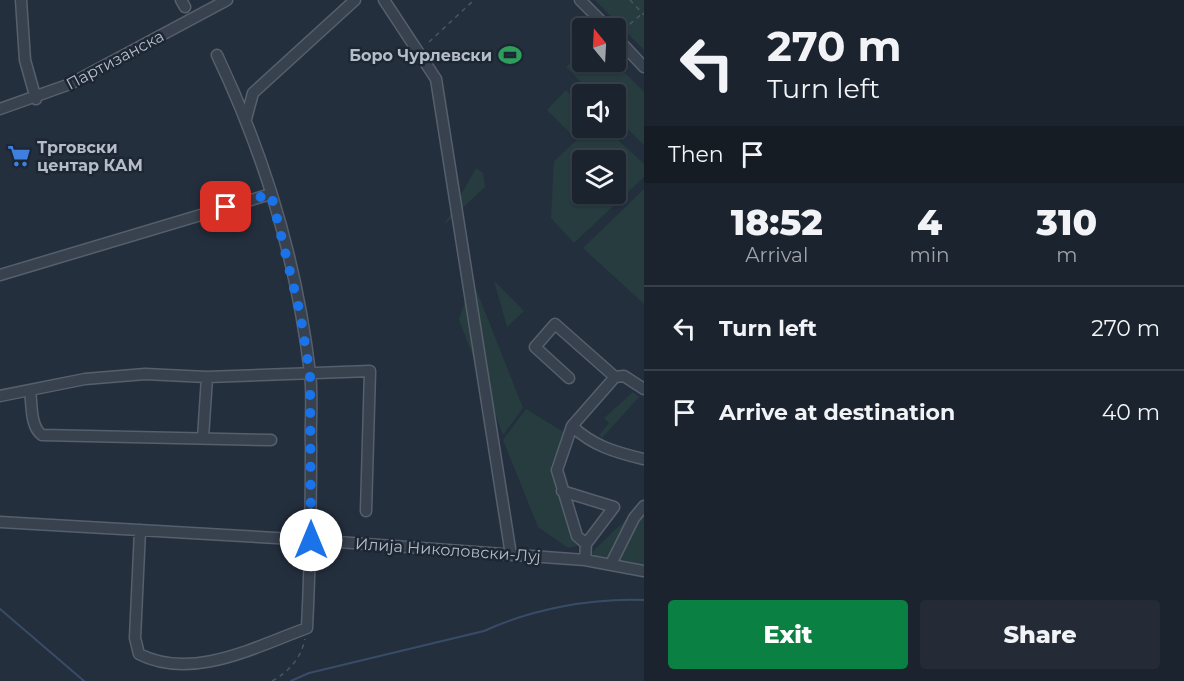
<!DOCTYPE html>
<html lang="en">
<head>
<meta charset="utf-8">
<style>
  body { margin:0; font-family:Montserrat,sans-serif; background:#242b36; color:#f1f3f6; height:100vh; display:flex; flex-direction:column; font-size:22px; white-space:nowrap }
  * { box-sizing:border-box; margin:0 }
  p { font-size:20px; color:#a0a4aa }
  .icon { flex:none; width:33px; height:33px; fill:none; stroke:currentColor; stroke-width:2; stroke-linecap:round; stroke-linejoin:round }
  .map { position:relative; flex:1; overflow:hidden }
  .panel { display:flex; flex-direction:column; background:#1b232e; width:540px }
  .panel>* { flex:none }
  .guide { background:#1b232e; color:#f1f3f6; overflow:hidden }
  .needle { width:39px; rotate:342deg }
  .buttons { position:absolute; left:572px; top:18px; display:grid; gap:12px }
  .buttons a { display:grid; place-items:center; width:54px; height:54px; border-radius:6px; background:#1b232e; box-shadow:0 2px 4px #0004,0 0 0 2px #39404a; font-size:30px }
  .pin { position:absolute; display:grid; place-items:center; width:51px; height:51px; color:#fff; margin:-26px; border-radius:12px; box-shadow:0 3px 9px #0006 }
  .me { position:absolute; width:66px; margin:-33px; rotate:0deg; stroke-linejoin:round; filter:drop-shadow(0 0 4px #0008) }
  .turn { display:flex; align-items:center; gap:21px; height:126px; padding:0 24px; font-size:27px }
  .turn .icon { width:78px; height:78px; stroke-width:2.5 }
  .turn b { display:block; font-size:42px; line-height:51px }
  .then { display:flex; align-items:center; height:57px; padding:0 24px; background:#0003; gap:12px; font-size:22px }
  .eta { display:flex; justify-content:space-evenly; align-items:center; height:102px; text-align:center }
  .eta b { font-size:36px; font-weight:800; line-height:42px }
  .action { display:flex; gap:12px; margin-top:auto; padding:12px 24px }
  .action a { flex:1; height:69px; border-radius:6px; background:#0b8043; color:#fff; font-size:24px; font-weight:800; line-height:69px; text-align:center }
  .action a+a { background:#242b36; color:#f1f3f6 }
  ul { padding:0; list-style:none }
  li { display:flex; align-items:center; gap:18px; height:84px; padding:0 24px; border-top:2px solid #39404a }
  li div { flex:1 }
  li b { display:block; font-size:22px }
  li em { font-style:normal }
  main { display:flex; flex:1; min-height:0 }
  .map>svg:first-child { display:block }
  .green { fill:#263c3f; fill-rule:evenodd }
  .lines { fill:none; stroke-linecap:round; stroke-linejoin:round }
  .stream { stroke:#394c67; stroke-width:2 }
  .minor-casing { stroke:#565f6c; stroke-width:13 }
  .path { stroke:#44595c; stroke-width:1.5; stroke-dasharray:4.5 4.5; stroke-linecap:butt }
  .minor { stroke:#38414e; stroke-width:10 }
  .route { stroke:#1a73e8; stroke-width:10; stroke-dasharray:0 18 }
  .labels { text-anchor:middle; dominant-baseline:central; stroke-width:5; stroke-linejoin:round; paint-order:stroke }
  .poi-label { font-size:16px; font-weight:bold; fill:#b4bcc9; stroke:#1d2633; text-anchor:end }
  .street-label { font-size:16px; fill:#b4bcc9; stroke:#1d2633 }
</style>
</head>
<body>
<main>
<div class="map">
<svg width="644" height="681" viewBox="0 0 644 681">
  <rect width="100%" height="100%" fill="#242f3e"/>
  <path class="green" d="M 595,0 L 644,0 L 644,50 Z
    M 582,52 L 582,62 L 614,62 L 644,92 L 644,145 L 615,116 L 615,94 L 593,94 L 566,67 Z
    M 566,90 L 582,106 L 582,128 L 605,128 L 644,164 L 644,177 L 574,243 L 551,218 L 554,161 L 577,140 L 547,110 ZM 582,160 L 615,160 L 615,194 L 582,194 Z
    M 476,168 L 483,173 L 485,187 L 444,225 Z
    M 644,189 L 644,304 L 583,248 Z
    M 472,279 L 523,408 L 503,435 L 459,320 Z
    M 494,281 L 524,311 L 507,327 Z
    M 633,392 L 639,397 L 602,438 L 599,435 L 609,423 L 604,418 Z
    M 526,409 L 565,433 L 551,465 L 556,490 L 580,545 L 568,548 L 538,527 L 503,440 Z
    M 644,502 L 644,566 L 590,554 Z"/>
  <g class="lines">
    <path class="stream" d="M 0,609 L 84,681
      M 291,681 L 309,673 L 484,631 C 532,609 591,598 644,600"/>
    <g class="minor-casing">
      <path id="minor" d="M 21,0 L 25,60 L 36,99
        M 181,0 L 185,7
        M 384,0 L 436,79 L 511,555
        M 580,0 L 608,28
        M 615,36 L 644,67
        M 0,109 L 70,84 L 227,0
        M 246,119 L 253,93 L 355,0
        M 0,275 L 271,194
        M 569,378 L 535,347 L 555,324 L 615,377
        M 30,390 C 32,403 30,427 42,435 L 271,440
        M 0,396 L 85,379 L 145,374 L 207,377 L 370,371 L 366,511
        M 572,426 C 593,446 615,452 643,459
        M 203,438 L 207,377
        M 562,491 L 614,507 L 586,544 L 585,560
        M 0,522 L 311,540 L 585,560 L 644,571
        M 140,530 L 135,638 L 139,654 C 192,681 255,647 307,628 C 310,568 311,507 311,446 C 310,422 313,397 310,373 C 297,263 264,154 217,55
        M 586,544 L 577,536 L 557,470 L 572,426 L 615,377 L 624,376 L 644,389
        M 611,564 L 634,518 L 644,506"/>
    </g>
    <path class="path" d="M 630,0 L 644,15
      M 623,30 L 644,12
      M 429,42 L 474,0
      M 272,681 C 289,672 301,658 305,639"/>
    <use href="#minor" class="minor"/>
  </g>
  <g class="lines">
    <path class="route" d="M 226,207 L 271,194 L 300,313 L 310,375 L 311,540"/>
  </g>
  <defs>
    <g id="stadium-bare" transform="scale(1.8)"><path d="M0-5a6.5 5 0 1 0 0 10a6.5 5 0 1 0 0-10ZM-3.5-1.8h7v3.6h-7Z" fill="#2e9e5b" stroke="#1d2633" stroke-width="2.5" paint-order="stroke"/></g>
    <g id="supermarket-bare" transform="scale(1.8)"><path d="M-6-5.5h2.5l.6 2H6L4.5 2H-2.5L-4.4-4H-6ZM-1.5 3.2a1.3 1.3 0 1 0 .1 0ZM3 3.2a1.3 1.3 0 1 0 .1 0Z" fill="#3f7fe0" stroke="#1d2633" stroke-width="2.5" paint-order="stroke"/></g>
  </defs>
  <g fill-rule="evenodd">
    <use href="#stadium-bare" x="510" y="55"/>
    <use href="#supermarket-bare" x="19" y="156"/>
  </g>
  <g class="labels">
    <g class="poi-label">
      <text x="492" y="55">Боро Чурлевски</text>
      <text x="37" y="147" text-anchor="start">Трговски<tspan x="37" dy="18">центар КАМ</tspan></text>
    </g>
    <g class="street-label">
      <text transform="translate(115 60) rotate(-28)">Партизанска</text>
      <text transform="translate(448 550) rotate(4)">Илија Николовски-Луј</text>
    </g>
  </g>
</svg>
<div class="buttons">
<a><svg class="needle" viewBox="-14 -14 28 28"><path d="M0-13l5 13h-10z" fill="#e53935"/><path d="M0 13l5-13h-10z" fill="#a0a4aa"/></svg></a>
<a><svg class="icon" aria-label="sound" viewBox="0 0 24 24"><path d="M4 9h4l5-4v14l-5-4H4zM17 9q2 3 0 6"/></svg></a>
<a><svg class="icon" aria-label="layers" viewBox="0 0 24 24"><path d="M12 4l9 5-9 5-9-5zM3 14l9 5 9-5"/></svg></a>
</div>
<div class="pin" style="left:226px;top:207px;background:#d93025"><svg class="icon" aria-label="arrive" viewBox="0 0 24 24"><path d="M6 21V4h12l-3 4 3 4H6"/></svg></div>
<svg class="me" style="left:311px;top:540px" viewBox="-20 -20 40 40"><circle r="19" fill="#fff"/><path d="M0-13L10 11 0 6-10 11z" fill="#1a73e8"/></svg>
</div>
<section class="panel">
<div class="guide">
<div class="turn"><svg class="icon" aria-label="left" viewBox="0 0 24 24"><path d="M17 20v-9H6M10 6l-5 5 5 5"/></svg><div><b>270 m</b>Turn left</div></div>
<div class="then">Then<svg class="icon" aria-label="arrive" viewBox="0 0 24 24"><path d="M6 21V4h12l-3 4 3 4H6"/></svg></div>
</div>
<div class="eta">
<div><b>18:52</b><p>Arrival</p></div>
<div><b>4</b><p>min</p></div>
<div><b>310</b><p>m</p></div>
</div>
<ul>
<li><svg class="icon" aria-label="left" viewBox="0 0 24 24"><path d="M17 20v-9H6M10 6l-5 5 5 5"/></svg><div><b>Turn left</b></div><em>270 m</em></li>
<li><svg class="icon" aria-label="arrive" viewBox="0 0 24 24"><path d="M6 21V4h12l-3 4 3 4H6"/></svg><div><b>Arrive at destination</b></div><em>40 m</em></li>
</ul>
<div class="action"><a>Exit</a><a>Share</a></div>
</section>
</main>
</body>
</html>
